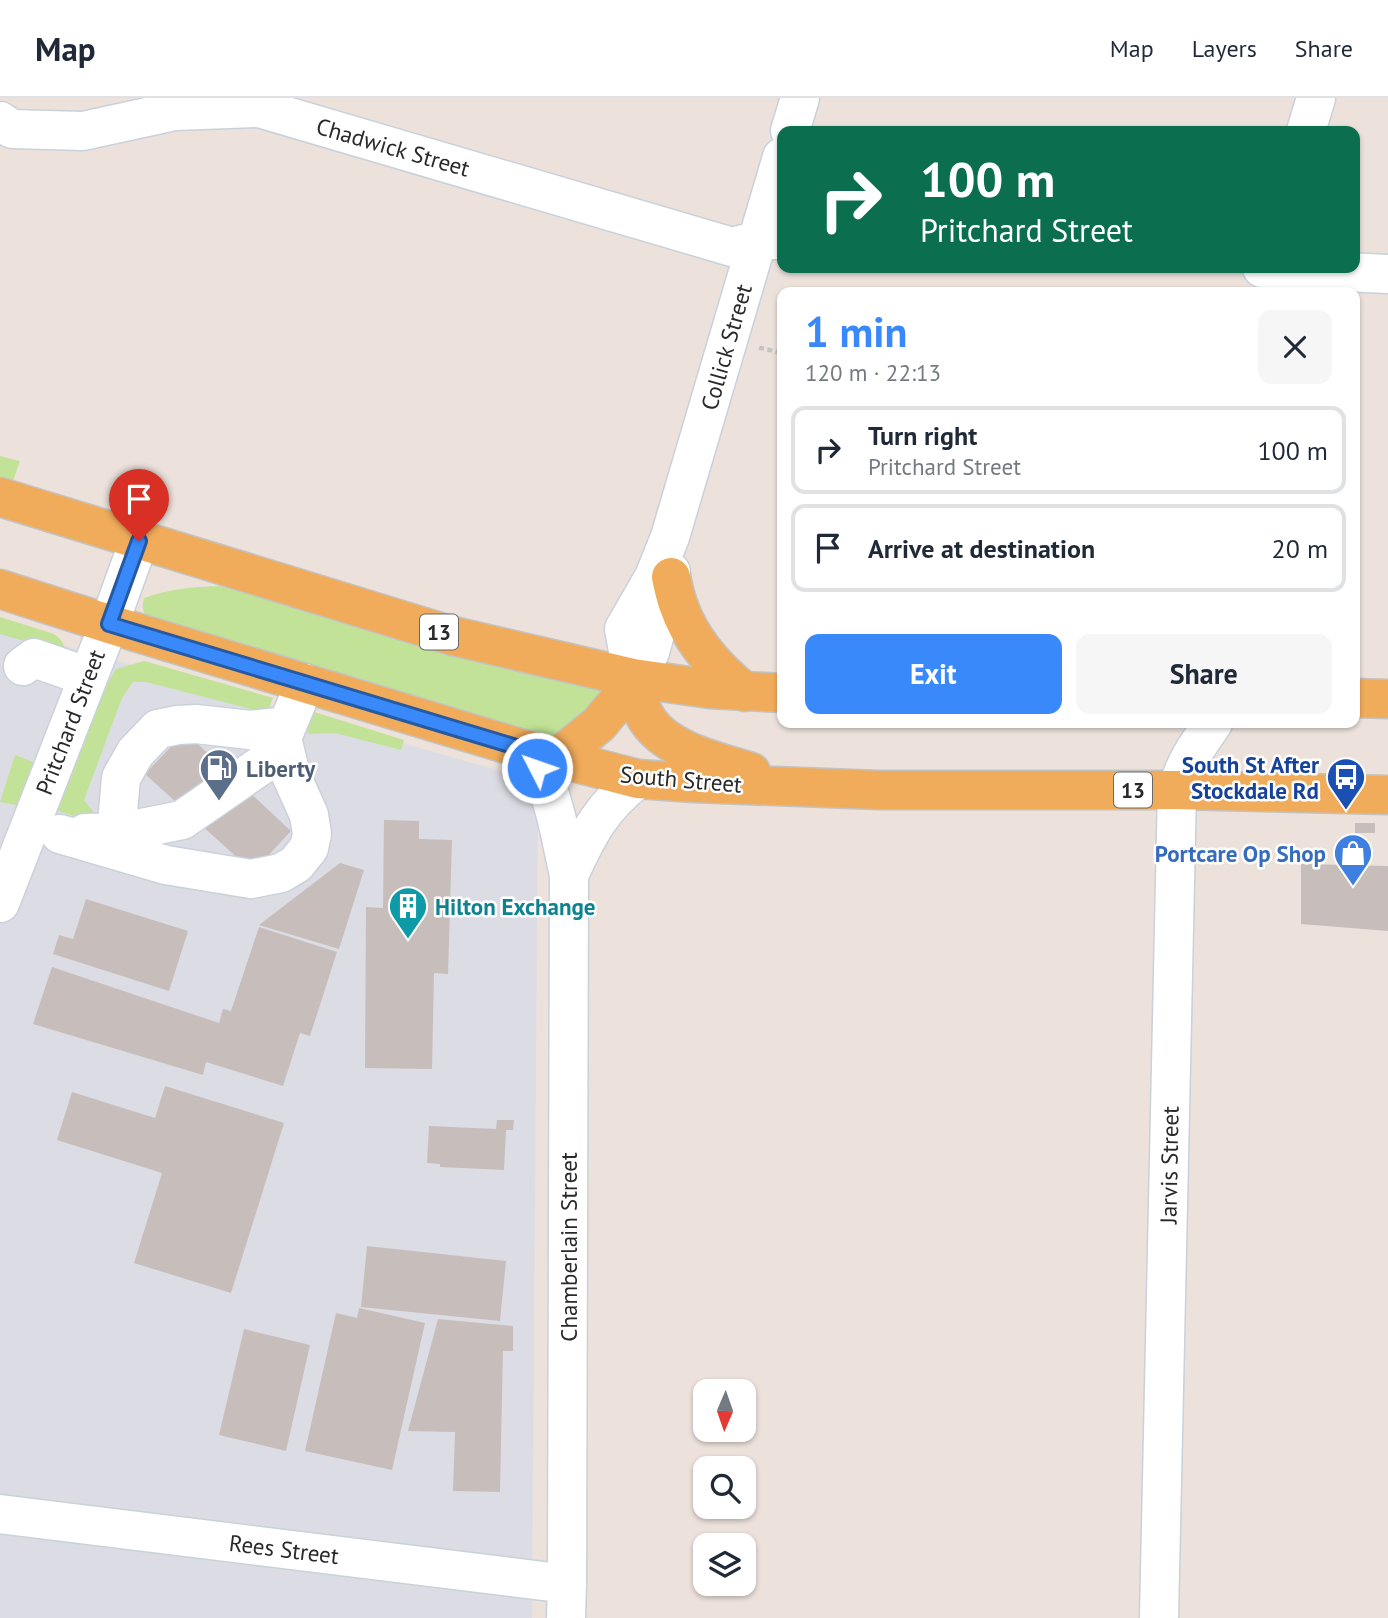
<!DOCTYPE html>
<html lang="en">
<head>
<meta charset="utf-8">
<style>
  body { margin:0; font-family:"PT Sans",sans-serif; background:#f6f6f7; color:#1f2937; height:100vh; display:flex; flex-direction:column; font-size:26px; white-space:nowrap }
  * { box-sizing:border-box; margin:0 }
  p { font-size:23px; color:#747a83 }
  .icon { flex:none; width:38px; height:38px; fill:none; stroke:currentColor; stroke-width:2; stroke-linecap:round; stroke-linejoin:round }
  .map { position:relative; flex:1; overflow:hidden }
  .sheet { position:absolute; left:777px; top:189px; width:583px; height:441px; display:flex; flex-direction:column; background:#fff; border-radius:14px; box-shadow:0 2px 5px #0004 }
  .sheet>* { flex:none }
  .hud { position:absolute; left:777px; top:28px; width:583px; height:147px; border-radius:14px; box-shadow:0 2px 5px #0004; background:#0b6e4f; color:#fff; overflow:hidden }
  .needle { width:46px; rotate:182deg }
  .fabs { position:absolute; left:693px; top:1281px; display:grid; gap:14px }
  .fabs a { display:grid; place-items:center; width:63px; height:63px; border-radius:14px; background:#fff; box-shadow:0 2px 5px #0004; font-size:35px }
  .pin { position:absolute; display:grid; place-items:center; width:60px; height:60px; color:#fff; margin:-72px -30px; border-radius:50% 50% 50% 0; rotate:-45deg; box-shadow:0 0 7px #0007 }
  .pin .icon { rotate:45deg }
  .me { position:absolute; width:77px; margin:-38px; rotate:311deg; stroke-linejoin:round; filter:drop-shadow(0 0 5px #0008) }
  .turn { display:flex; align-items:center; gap:24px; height:147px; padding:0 28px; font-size:32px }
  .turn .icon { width:91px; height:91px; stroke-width:2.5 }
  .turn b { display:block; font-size:49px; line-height:60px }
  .round { display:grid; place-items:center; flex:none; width:74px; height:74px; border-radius:14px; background:#f6f6f7 }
  .summary { display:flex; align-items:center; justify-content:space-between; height:119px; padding:0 28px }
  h1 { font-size:42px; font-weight:600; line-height:52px; color:#3989fa }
  .action { display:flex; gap:14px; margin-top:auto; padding:14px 28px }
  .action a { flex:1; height:80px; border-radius:14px; background:#3989fa; color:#fff; font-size:28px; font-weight:600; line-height:80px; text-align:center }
  .action a+a { background:#f6f6f7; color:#1f2937 }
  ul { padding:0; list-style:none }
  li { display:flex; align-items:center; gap:21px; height:88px; margin:0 14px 10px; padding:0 14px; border:4px solid #e0e1e3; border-radius:14px }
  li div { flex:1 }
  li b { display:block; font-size:26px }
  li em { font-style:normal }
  header { display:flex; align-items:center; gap:42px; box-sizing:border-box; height:98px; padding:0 35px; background:#fff; border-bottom:2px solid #e0e1e3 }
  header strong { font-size:33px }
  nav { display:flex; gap:38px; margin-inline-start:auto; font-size:24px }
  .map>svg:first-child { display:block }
  .industrial { fill:#dcdce4 }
  .green { fill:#c2e397 }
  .building { fill:#c7bebb }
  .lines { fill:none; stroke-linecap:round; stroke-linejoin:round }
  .minor-casing { stroke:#c9d1db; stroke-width:41 }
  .major-casing { stroke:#c3c3c3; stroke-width:41 }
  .path { stroke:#c3c3c3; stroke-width:4.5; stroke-dasharray:5 3.5; stroke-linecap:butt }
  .minor { stroke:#fff; stroke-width:38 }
  .major { stroke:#f1ac5b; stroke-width:38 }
  .route-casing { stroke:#2559a2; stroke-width:18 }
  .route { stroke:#3989fa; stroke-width:12 }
  .labels { text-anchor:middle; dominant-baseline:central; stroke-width:5; stroke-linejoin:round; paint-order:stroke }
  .shield { fill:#fff; stroke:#696969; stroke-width:2 }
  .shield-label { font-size:21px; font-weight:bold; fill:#292929 }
  .street-label { font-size:23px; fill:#292929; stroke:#fff }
  .transit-label { font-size:23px; font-weight:bold; fill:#164399; stroke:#fff; text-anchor:end }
  .service-label { font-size:23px; font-weight:bold; fill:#4e5e75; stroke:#fff; text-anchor:start }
  .shop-label { font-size:23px; font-weight:bold; fill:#366cbe; stroke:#fff; text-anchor:end }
  .culture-label { font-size:23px; font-weight:bold; fill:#0d838f; stroke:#fff; text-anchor:start }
</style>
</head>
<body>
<header>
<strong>Map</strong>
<nav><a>Map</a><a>Layers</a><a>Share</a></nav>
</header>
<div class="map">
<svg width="1388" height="1520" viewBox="0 0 1388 1520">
  <rect width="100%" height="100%" fill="#ece1db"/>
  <path class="industrial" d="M 0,529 L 538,684 L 532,1520 L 0,1520 Z"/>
  <path class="green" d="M 0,358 L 20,363 L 13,383 L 0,380 Z
    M 219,488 L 258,497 L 596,588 L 601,593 L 599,601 L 561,636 L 547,639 L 148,520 C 142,514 142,508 144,500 C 169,491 193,489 219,488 Z
    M 0,519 L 54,536 C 61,541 65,546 65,555 L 0,536 Z
    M 144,563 L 273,600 L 267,615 L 146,584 L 133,584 L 122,600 L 84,702 L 105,728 L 58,713 L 105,590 L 116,571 Z
    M 311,613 L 404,642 L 401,652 L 335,635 L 308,636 L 305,629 Z
    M 15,657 L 38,666 L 22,708 L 0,704 Z"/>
  <path class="building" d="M 185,634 L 291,733 L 253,774 L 145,676 Z
    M 384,722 L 419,723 L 419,741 L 452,742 L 448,876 L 434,875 L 432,971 L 365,970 L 366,809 L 383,810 Z
    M 1355,725 L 1375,725 L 1375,735 L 1355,735 Z
    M 340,765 L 364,772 L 339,851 L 259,827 Z
    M 1301,766 L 1388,768 L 1388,833 L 1301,826 Z
    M 86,801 L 188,833 L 169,893 L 53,856 L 59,837 L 73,841 Z
    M 259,829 L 337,854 L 310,938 L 300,935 L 283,988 L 206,964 L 203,977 L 33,926 L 52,869 L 219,925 L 223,911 L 231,913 Z
    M 165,988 L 284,1025 L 231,1195 L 134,1165 L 162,1075 L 57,1042 L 72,994 L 155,1020 Z
    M 497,1022 L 514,1022 L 513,1032 L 506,1032 L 504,1072 L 440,1069 L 440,1066 L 427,1065 L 429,1028 L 496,1031 Z
    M 367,1148 L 506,1163 L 500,1223 L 361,1209 Z
    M 359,1210 L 425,1225 L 392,1372 L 305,1353 L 336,1215 L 357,1220 Z
    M 438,1221 L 513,1228 L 513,1253 L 503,1253 L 500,1394 L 453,1393 L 455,1334 L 408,1333 Z
    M 244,1231 L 310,1247 L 286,1353 L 219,1337 Z"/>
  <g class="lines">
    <g class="minor-casing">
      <path id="minor" d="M 0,23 L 12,31 L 83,33 L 175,13 L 259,10 L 732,149 L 758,142 L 782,142
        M 790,33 L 800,0
        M 1306,33 L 1316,0
        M 1262,170 L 1388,176
        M 23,568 L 34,560 L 88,579
        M 633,580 L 624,531 L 654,479 L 670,439 L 782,59
        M 633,580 L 650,554 L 671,479 L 671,474
        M 523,651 C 532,663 541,675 547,689 C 558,717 562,748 569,777 L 567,1486 L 566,1520
        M 122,734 L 118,714 L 121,680 L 135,655 L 158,631 L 178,627 L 196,626 L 250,632 L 287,628
        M 85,735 L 122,734 L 182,722 L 263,666 L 282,640 L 305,585
        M 60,736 L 166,767 L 251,781 L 281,775 L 296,766 L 309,750 L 312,736 L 309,717 L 291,677 L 282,640
        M 569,777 C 588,736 601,709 638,681
        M 0,805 L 109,526 L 139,443
        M 0,1416 L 567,1486
        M 1159,1520 L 1177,692 C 1185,664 1197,648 1213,625"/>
    </g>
    <g class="major-casing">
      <path id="major" d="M 0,399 L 453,538 L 633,580 L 710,591 L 782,595
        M 671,479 C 673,488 675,498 678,506 C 690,542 716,571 745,594
        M 0,491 L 109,526 L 523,651 L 638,681 L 694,685 L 879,692 L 1177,692 L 1388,697
        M 633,580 C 637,591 639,605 644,616 C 662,652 716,663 751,674
        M 1354,600 L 1388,601
        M 557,660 L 599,626 L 619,602 L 633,580"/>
    </g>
    <path class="path" d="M 761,252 L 761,250 L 782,255"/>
    <use href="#minor" class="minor"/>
    <use href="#major" class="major"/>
  </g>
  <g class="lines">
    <g class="route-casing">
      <path id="route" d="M 139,443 L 109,526 L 523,651 L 537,670"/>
    </g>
    <use href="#route" class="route"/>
  </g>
  <defs>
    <g id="fuel-pin" transform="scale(2.0125)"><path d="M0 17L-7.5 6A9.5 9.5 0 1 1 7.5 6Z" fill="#5c6f8a" stroke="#fff"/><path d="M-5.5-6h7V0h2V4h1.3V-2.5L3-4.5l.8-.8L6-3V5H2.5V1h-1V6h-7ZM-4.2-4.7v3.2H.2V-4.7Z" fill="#fff"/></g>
    <g id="bus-pin" transform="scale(2.0125)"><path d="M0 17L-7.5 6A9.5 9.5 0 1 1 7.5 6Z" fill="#1a4fb4" stroke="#fff"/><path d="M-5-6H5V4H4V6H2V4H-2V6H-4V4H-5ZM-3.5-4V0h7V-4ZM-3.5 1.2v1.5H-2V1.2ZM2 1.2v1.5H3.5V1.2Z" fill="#fff"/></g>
    <g id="shop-pin" transform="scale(2.0125)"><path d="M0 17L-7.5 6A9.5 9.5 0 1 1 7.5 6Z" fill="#3f7fe0" stroke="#fff"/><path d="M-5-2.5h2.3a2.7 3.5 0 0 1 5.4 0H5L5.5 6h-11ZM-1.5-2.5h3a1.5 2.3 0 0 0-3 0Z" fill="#fff"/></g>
    <g id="building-pin" transform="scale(2.0125)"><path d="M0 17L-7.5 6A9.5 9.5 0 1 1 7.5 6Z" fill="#0f9aa8" stroke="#fff"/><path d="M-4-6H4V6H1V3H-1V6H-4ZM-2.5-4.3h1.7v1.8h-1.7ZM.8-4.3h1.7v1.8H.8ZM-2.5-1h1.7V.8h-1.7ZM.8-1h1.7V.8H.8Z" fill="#fff"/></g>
  </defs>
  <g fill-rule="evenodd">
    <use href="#fuel-pin" x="219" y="670"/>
    <use href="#bus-pin" x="1346" y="679"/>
    <use href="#shop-pin" x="1353" y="755"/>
    <use href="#building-pin" x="408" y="808"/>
  </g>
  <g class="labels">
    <g class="shield">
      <rect x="420" y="516.5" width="38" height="35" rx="5"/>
      <rect x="1114" y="674.5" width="38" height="35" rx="5"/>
    </g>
    <g class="shield-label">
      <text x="439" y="534">13</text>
      <text x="1133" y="692">13</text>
    </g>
    <g class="street-label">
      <text transform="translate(393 49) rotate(16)">Chadwick Street</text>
      <text transform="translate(726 249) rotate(-74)">Collick Street</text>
      <text transform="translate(70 624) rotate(-69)">Pritchard Street</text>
      <text transform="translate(681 681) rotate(5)">South Street</text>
      <text transform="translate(1169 1067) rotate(-89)">Jarvis Street</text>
      <text transform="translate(568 1149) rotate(-90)">Chamberlain Street</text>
      <text transform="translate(284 1451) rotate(7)">Rees Street</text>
    </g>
    <g class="transit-label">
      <text x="1319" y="666">South St After<tspan x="1319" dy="26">Stockdale Rd</tspan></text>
    </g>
    <g class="service-label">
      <text x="246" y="670">Liberty</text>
    </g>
    <g class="shop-label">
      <text x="1326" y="755">Portcare Op Shop</text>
    </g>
    <g class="culture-label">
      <text x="435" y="808">Hilton Exchange</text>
    </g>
  </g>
</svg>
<div class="fabs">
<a><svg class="needle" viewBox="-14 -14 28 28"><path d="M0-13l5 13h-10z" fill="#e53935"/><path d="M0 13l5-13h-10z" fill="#747a83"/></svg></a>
<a><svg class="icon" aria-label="search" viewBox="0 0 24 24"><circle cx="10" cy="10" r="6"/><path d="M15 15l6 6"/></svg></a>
<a><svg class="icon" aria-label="layers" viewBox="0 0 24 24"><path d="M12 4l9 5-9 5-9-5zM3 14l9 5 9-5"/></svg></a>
</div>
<div class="pin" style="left:139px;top:443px;background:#d93025"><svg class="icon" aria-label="arrive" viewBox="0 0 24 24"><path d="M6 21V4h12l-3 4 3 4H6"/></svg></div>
<svg class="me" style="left:537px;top:670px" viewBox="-20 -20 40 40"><circle r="17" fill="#3989fa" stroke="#fff" stroke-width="3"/><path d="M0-11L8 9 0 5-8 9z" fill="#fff"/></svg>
<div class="hud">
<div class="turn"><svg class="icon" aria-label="right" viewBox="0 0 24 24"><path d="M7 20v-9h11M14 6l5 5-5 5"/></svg><div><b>100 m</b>Pritchard Street</div></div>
</div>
<section class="sheet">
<div class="summary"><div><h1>1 min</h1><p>120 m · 22:13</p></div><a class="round"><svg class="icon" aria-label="close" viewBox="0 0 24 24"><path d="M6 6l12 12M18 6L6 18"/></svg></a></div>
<ul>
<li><svg class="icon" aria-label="right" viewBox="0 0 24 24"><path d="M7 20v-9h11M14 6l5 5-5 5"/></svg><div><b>Turn right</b><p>Pritchard Street</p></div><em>100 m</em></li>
<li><svg class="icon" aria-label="arrive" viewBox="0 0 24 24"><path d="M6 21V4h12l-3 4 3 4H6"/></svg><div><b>Arrive at destination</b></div><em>20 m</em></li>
</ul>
<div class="action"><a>Exit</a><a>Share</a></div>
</section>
</div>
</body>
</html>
